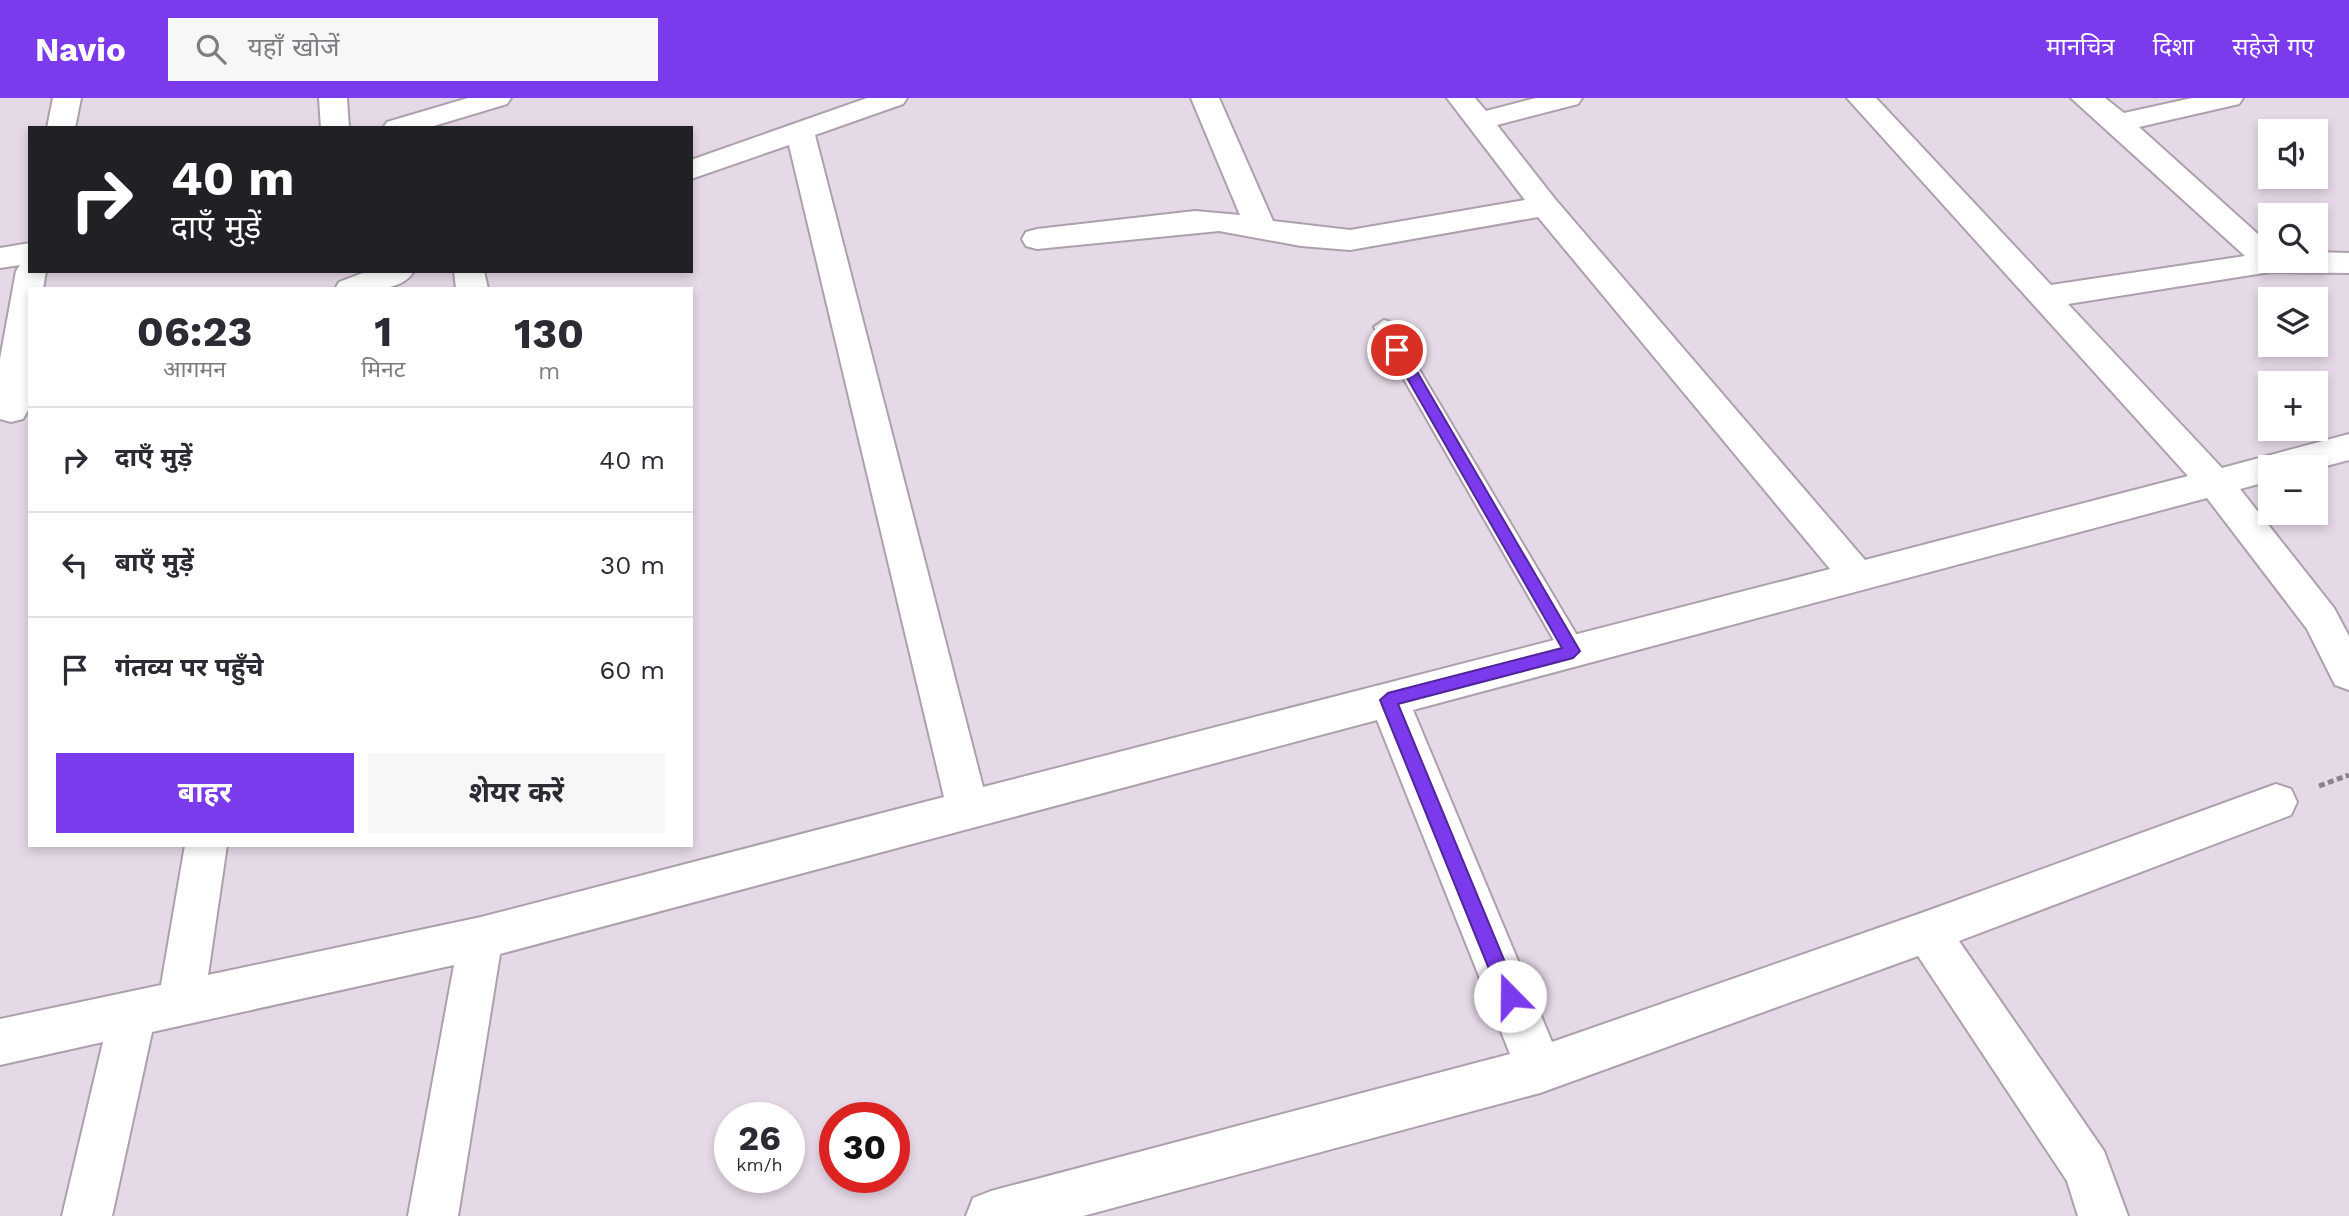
<!DOCTYPE html>
<html lang="hi">
<head>
<meta charset="utf-8">
<style>
  body { margin:0; font-family:"Work Sans","Noto Sans Devanagari",sans-serif; background:#f7f7f7; color:#2b2b33; height:100vh; display:flex; flex-direction:column; font-size:26px; white-space:nowrap }
  * { box-sizing:border-box; margin:0 }
  p { font-size:23px; color:#7c7c81 }
  .icon { flex:none; width:38px; height:38px; fill:none; stroke:currentColor; stroke-width:2; stroke-linecap:round; stroke-linejoin:round }
  .map { position:relative; flex:1; overflow:hidden }
  .panel { position:absolute; left:28px; top:189px; width:665px; height:560px; display:flex; flex-direction:column; background:#fff; border-radius:0px; box-shadow:0 4px 10px #0003 }
  .panel>* { flex:none }
  .top-card { position:absolute; left:28px; top:28px; width:665px; height:147px; border-radius:0px; box-shadow:0 4px 10px #0003; background:#202124; color:#fff; overflow:hidden }
  .controls { position:absolute; left:2258px; top:21px; display:grid; gap:14px }
  .controls a { display:grid; place-items:center; width:70px; height:70px; border-radius:0px; background:#fff; box-shadow:0 4px 10px #0003; font-size:35px }
  .speed { position:absolute; left:714px; top:1004px; display:flex; gap:14px; font-size:35px; font-weight:700; text-align:center }
  .speed>* { display:grid; place-content:center; width:91px; height:91px; border-radius:50%; background:#fff; box-shadow:0 4px 10px #0003; line-height:1 }
  .speed small { font-size:18px; font-weight:400 }
  .speed .limit { border:10px solid #d22; background:#fff; color:#111 }
  .pin { position:absolute; display:grid; place-items:center; width:60px; height:60px; color:#fff; margin:-30px; border:4px solid #fff; border-radius:50%; box-shadow:0 2px 7px #0007 }
  .me { position:absolute; width:77px; margin:-38px; rotate:338deg; stroke-linejoin:round; filter:drop-shadow(0 0 5px #0008) }
  .turn { display:flex; align-items:center; gap:24px; height:147px; padding:0 28px; font-size:32px }
  .turn .icon { width:91px; height:91px; stroke-width:2.5 }
  .turn b { display:block; font-size:49px; line-height:60px }
  .eta { display:flex; justify-content:space-evenly; align-items:center; height:119px; text-align:center }
  .eta b { font-size:42px; font-weight:700; line-height:49px }
  .primary-button { display:flex; gap:14px; margin-top:auto; padding:14px 28px }
  .primary-button a { flex:1; height:80px; border-radius:0px; background:#7c3aed; color:#fff; font-size:28px; font-weight:700; line-height:80px; text-align:center }
  .primary-button a+a { background:#f7f7f7; color:#2b2b33 }
  ul { padding:0; list-style:none }
  li { display:flex; align-items:center; gap:21px; height:105px; padding:0 28px; border-top:2px solid #e1e1e2 }
  li div { flex:1 }
  li b { display:block; font-size:26px }
  li em { font-style:normal }
  header { display:flex; align-items:center; gap:42px; box-sizing:border-box; height:98px; padding:0 35px; background:#7c3aed; color:#fff }
  header strong { font-size:33px }
  nav { display:flex; gap:38px; margin-inline-start:auto; font-size:24px }
  .search { width:490px; height:63px; background:#f7f7f7; display:flex; align-items:center; gap:18px; box-sizing:border-box; padding:0 24px; border-radius:0px; color:#7c7c81; font-size:26px }
  .map>svg:first-child { display:block }
  .lines { fill:none; stroke-linecap:round; stroke-linejoin:round }
  .lane-casing { stroke:#ada0ad; stroke-width:4 }
  .street-casing { stroke:#ada0ad; stroke-width:4 }
  .path { stroke:#8a818b; stroke-width:5; stroke-dasharray:6 3.5; stroke-linecap:butt }
  .lane { fill:#fff; fill-rule:evenodd }
  .street { fill:#fff; fill-rule:evenodd }
  .route { fill:#7c3aed; stroke:#51269a; stroke-width:2 }
</style>
</head>
<body>
<header>
<strong>Navio</strong>
<div class="search"><svg class="icon" aria-label="search" viewBox="0 0 24 24"><circle cx="10" cy="10" r="6"/><path d="M15 15l6 6"/></svg>यहाँ खोजें</div>
<nav><a>मानचित्र</a><a>दिशा</a><a>सहेजे गए</a></nav>
</header>
<div class="map">
<svg width="2349" height="1118" viewBox="0 0 2349 1118">
  <rect width="100%" height="100%" fill="#e6d9e7"/>
  <g class="lines">
    <g class="lane-casing">
      <path id="lane" d="M 1384,222 L 1391,224 L 1582,546 L 1585,553 L 1582,560 L 1573,563 L 1564,560 L 1374,229 Z"/>
    </g>
    <g class="street-casing">
      <path id="street" d="M 53,0 L 81,0 L 75,30 L 47,30 Z
        M 319,0 L 347,0 L 349,30 L 321,30 Z
        M 468,0 L 511,0 L 507,6 L 427,30 L 383,30 L 387,24 Z
        M 867,0 L 907,0 L 903,6 L 815,37 L 983,689 L 1830,471 L 1538,119 L 1350,152 L 1301,148 L 1219,133 L 1037,151 L 1026,148 L 1022,141 L 1026,134 L 1037,131 L 1195,113 L 1240,117 L 1191,0 L 1219,0 L 1273,123 L 1350,132 L 1525,102 L 1447,0 L 1475,0 L 1486,13 L 1536,0 L 1582,0 L 1578,6 L 1497,27 L 1555,101 L 1865,462 L 2188,378 L 1847,0 L 1876,0 L 2051,187 L 2245,158 L 2071,0 L 2105,0 L 2124,15 L 2192,0 L 2243,0 L 2239,6 L 2139,29 L 2270,147 L 2270,163 L 2315,163 L 2315,154 L 2349,155 L 2349,175 L 2270,174 L 2068,206 L 2222,370 L 2349,336 L 2349,362 L 2315,371 L 2270,369 L 2270,383 L 2240,391 L 2334,510 L 2349,538 L 2349,592 L 2335,587 L 2307,531 L 2207,400 L 1413,612 L 1552,944 L 1927,813 L 2276,686 L 2291,691 L 2297,704 L 2291,717 L 1959,843 L 2104,1053 L 2128,1118 L 2078,1118 L 2067,1083 L 1918,858 L 1540,995 L 1083,1118 L 966,1118 L 973,1100 L 991,1093 L 1510,956 L 1377,622 L 500,856 L 458,1118 L 408,1118 L 454,867 L 152,934 L 112,1118 L 62,1118 L 103,944 L 0,967 L 0,921 L 161,887 L 185,747 L 227,747 L 208,877 L 481,819 L 944,699 L 789,47 L 691,81 L 691,62 Z
        M 30,145 L 30,173 L 46,173 L 43,191 L 30,191 L 28,312 L 23,321 L 11,324 L 0,321 L 0,261 L 16,173 L 20,167 L 0,170 L 0,150 Z
        M 368,173 L 414,173 C 400,197 358,191 335,191 L 339,184 Z
        M 454,173 L 484,173 L 488,191 L 456,191 Z"/>
    </g>
    <path class="path" d="M 2319,688 L 2349,677"/>
    <use href="#lane" class="lane"/>
    <use href="#street" class="street"/>
  </g>
  <path class="route" d="M 1397,247 L 1402,248 L 1580,553 L 1573,560 L 1398,606 L 1519,898 L 1516,905 L 1510,907 L 1503,905 L 1500,898 L 1380,602 L 1388,595 L 1562,550 L 1391,252 Z"/>
</svg>
<div class="controls">
<a><svg class="icon" aria-label="sound" viewBox="0 0 24 24"><path d="M4 9h4l5-4v14l-5-4H4zM17 9q2 3 0 6"/></svg></a>
<a><svg class="icon" aria-label="search" viewBox="0 0 24 24"><circle cx="10" cy="10" r="6"/><path d="M15 15l6 6"/></svg></a>
<a><svg class="icon" aria-label="layers" viewBox="0 0 24 24"><path d="M12 4l9 5-9 5-9-5zM3 14l9 5 9-5"/></svg></a>
<a>+</a>
<a>−</a>
</div>
<div class="speed"><div>26<small>km/h</small></div><div class="limit">30</div></div>
<div class="pin" style="left:1397px;top:252px;background:#d93025"><svg class="icon" aria-label="arrive" viewBox="0 0 24 24"><path d="M6 21V4h12l-3 4 3 4H6"/></svg></div>
<svg class="me" style="left:1510px;top:898px" viewBox="-20 -20 40 40"><circle r="19" fill="#fff"/><path d="M0-13L10 11 0 6-10 11z" fill="#7c3aed"/></svg>
<div class="top-card">
<div class="turn"><svg class="icon" aria-label="right" viewBox="0 0 24 24"><path d="M7 20v-9h11M14 6l5 5-5 5"/></svg><div><b>40 m</b>दाएँ मुड़ें</div></div>
</div>
<section class="panel">
<div class="eta">
<div><b>06:23</b><p>आगमन</p></div>
<div><b>1</b><p>मिनट</p></div>
<div><b>130</b><p>m</p></div>
</div>
<ul>
<li><svg class="icon" aria-label="right" viewBox="0 0 24 24"><path d="M7 20v-9h11M14 6l5 5-5 5"/></svg><div><b>दाएँ मुड़ें</b></div><em>40 m</em></li>
<li><svg class="icon" aria-label="left" viewBox="0 0 24 24"><path d="M17 20v-9H6M10 6l-5 5 5 5"/></svg><div><b>बाएँ मुड़ें</b></div><em>30 m</em></li>
<li><svg class="icon" aria-label="arrive" viewBox="0 0 24 24"><path d="M6 21V4h12l-3 4 3 4H6"/></svg><div><b>गंतव्य पर पहुँचे</b></div><em>60 m</em></li>
</ul>
<div class="primary-button"><a>बाहर</a><a>शेयर करें</a></div>
</section>
</div>
</body>
</html>
